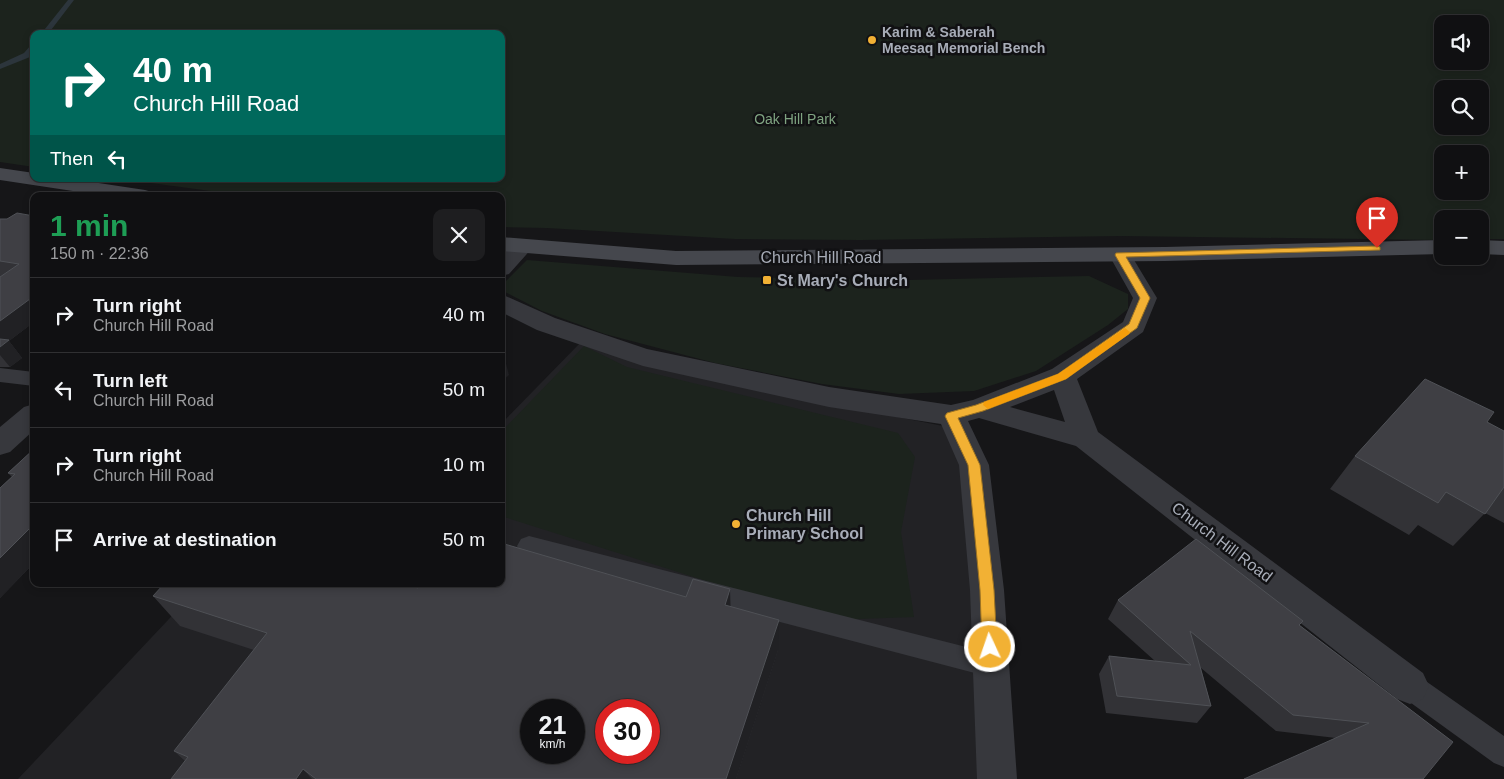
<!DOCTYPE html>
<html lang="en">
<head>
<meta charset="utf-8">
<style>
  body { margin:0; font-family:Arial,sans-serif; background:#1e1e20; color:#f1f3f6; height:100vh; display:flex; flex-direction:column; font-size:19px; white-space:nowrap }
  * { box-sizing:border-box; margin:0 }
  p { font-size:16px; color:#9c9d9f }
  .icon { flex:none; width:28px; height:28px; fill:none; stroke:currentColor; stroke-width:2; stroke-linecap:round; stroke-linejoin:round }
  .map { position:relative; flex:1; overflow:hidden }
  .side { position:absolute; left:30px; top:192px; width:475px; height:395px; display:flex; flex-direction:column; background:#101012; border-radius:10px; box-shadow:0 2px 8px #0003,0 0 0 1px #303032 }
  .side>* { flex:none }
  .banner { position:absolute; left:30px; top:30px; width:475px; height:152px; border-radius:10px; box-shadow:0 2px 8px #0003,0 0 0 1px #303032; background:#00695c; color:#fff; overflow:hidden }
  .buttons { position:absolute; left:1434px; top:15px; display:grid; gap:10px }
  .buttons a { display:grid; place-items:center; width:55px; height:55px; border-radius:10px; background:#101012; box-shadow:0 2px 8px #0003,0 0 0 1px #303032; font-size:25px }
  .speed { position:absolute; left:520px; top:699px; display:flex; gap:10px; font-size:25px; font-weight:700; text-align:center }
  .speed>* { display:grid; place-content:center; width:65px; height:65px; border-radius:50%; background:#101012; box-shadow:0 2px 8px #0003,0 0 0 1px #303032; line-height:1 }
  .speed small { font-size:12px; font-weight:400 }
  .speed .limit { border:8px solid #d22; background:#fff; color:#111 }
  .pin { position:absolute; display:grid; place-items:center; width:42px; height:42px; color:#fff; margin:-51px -21px; border-radius:50% 50% 50% 0; rotate:-45deg; box-shadow:0 0 5px #0007 }
  .pin .icon { rotate:45deg }
  .me { position:absolute; width:55px; margin:-28px; rotate:357deg; stroke-linejoin:round; filter:drop-shadow(0 0 4px #0008) }
  .turn { display:flex; align-items:center; gap:18px; height:105px; padding:0 20px; font-size:22px }
  .turn .icon { width:65px; height:65px; stroke-width:2.5 }
  .turn b { display:block; font-size:35px; line-height:42px }
  .then { display:flex; align-items:center; height:48px; padding:0 20px; background:#0003; gap:10px; font-size:19px }
  .round { display:grid; place-items:center; flex:none; width:52px; height:52px; border-radius:10px; background:#1e1e20 }
  .summary { display:flex; align-items:center; justify-content:space-between; height:85px; padding:0 20px }
  h1 { font-size:30px; font-weight:800; line-height:38px; color:#1e9e55 }
  ul { padding:0; list-style:none }
  li { display:flex; align-items:center; gap:15px; height:75px; padding:0 20px; border-top:1px solid #303032 }
  li div { flex:1 }
  li b { display:block; font-size:19px }
  li em { font-style:normal }
  .map>svg:first-child { display:block }
  .built { fill:#222225; fill-rule:evenodd }
  .green { fill:#1c231d; fill-rule:evenodd }
  .lines { fill:none; stroke-linecap:round; stroke-linejoin:round }
  .stream { fill:#2c353c; fill-rule:evenodd }
  .lane { fill:#37383d; fill-rule:evenodd }
  .street { fill:#37383d; fill-rule:evenodd }
  .secondary { fill:#45474d; fill-rule:evenodd }
  .wall { fill:#323236 }
  .shaded-wall { fill:#212124 }
  .building { fill:#3f3f44; stroke:#4f5156; fill-rule:evenodd }
  .route { fill:#f2b134; stroke:#9d7322 }
  .slow { fill:#f59e0b }
  .poi-dot { fill:#f2b134; stroke:#111113; stroke-width:2 }
  .labels { text-anchor:middle; dominant-baseline:central; stroke-width:5; stroke-linejoin:round; paint-order:stroke }
  .far-poi-label { font-size:14px; font-weight:bold; fill:#a8adb8; stroke:#111113; text-anchor:start }
  .far-park-label { font-size:14px; fill:#7fa381; stroke:#111113 }
  .street-label { font-size:16px; fill:#a8adb8; stroke:#111113 }
  .poi-label { font-size:16px; font-weight:bold; fill:#a8adb8; stroke:#111113; text-anchor:start }
</style>
</head>
<body>
<div class="map">
<svg width="1504" height="779" viewBox="0 0 1504 779">
  <rect width="100%" height="100%" fill="#161618"/>
  <path class="built" d="M 582,341 L 832,404 L 943,426 L 966,465 L 979,779 L 18,779 L 202,584 L 501,584 L 501,424 ZM 531,710 L 574,710 L 574,752 L 531,752 ZM 606,710 L 649,710 L 649,752 L 606,752 Z"/>
  <path class="green" d="M 0,0 L 1504,0 L 1504,239 L 1480,239 L 1480,219 L 1442,219 L 1442,240 L 1121,236 L 861,240 L 735,239 L 547,228 L 501,227 L 501,196 L 248,196 L 121,179 L 501,179 L 501,34 L 34,34 L 34,167 L 0,162 ZM 1442,24 L 1480,24 L 1480,61 L 1442,61 ZM 1442,89 L 1480,89 L 1480,126 L 1442,126 ZM 1442,154 L 1480,154 L 1480,191 L 1442,191 Z
    M 527,260 L 738,277 L 908,280 L 1089,276 L 1128,294 L 1128,309 L 1108,325 L 1036,371 L 974,391 L 899,394 L 822,384 L 715,363 L 605,334 L 542,311 L 501,290 L 501,286 Z
    M 584,346 L 627,367 L 898,433 L 915,457 L 901,532 L 914,617 L 830,620 L 501,516 L 501,432 Z"/>
  <g class="lines">
    <path class="stream" d="M 68,0 L 74,0 L 48,34 L 41,34 Z
      M 31,45 L 34,45 L 34,52 L 30,57 L 0,69 L 0,64 L 24,53 Z"/>
    <path class="lane" d="M 0,368 L 34,372 L 34,386 L 0,382 Z
      M 529,536 L 990,653 L 999,656 L 1003,665 L 999,674 L 990,677 L 529,556 L 521,553 L 517,546 L 521,539 Z
      M 1410,673 L 1420,677 L 1504,736 L 1504,767 L 1494,763 L 1400,695 L 1396,686 L 1400,677 Z"/>
    <path class="street" d="M 523,239 L 531,241 L 534,246 L 509,274 L 501,276 L 501,255 L 515,241 Z
      M 1120,248 L 1128,250 L 1157,298 L 1143,332 L 1077,379 L 1098,432 L 1423,673 L 1429,686 L 1423,699 L 1410,704 L 1397,699 L 1076,446 L 979,418 L 968,421 L 989,465 L 1004,590 L 1017,779 L 977,779 L 970,590 L 959,465 L 941,424 L 829,407 L 643,366 L 537,330 L 501,312 L 501,294 L 555,318 L 647,349 L 829,387 L 951,405 L 973,400 L 1052,369 L 1123,322 L 1133,298 L 1109,255 L 1112,250 ZM 1054,390 L 1065,422 L 1010,407 Z
      M 34,404 L 34,430 L 10,452 L 0,455 L 0,427 L 24,407 Z"/>
    <path class="secondary" d="M 0,168 L 34,173 L 34,179 L 72,179 L 145,190 L 152,192 L 155,196 L 106,196 L 0,180 Z
      M 501,237 L 676,251 L 1165,247 L 1442,240 L 1442,254 L 1165,261 L 676,265 L 501,251 Z
      M 1480,240 L 1504,241 L 1504,255 L 1480,254 Z"/>
  </g>
  <path class="wall" d="M 34,216 L 34,322 L 9,341 L 22,358 L 10,367 L 0,367 L 0,277 L 1,276 L 0,276 L 0,219 L 7,219 Z
    M 1487,422 L 1504,431 L 1504,523 L 1485,513 L 1453,546 L 1418,525 L 1409,535 L 1330,489 L 1355,456 Z
    M 34,449 L 34,563 L 0,598 L 0,488 L 12,477 L 8,473 Z
    M 418,588 L 686,597 L 731,607 L 778,650 L 736,779 L 171,779 L 185,761 L 174,751 L 254,650 L 180,626 L 153,596 Z
    M 1118,600 L 1303,621 L 1299,625 L 1453,742 L 1336,738 L 1276,731 L 1201,668 L 1211,706 L 1197,723 L 1106,713 L 1099,674 L 1109,656 L 1155,661 L 1108,619 Z"/>
  <path class="shaded-wall" d="M 34,296 L 34,322 L 9,341 L 22,358 L 10,367 L 0,355 L 0,321 Z
    M 505,360 L 509,375 L 501,382 L 501,363 Z
    M 34,524 L 34,563 L 0,598 L 0,558 Z
    M 730,589 L 731,620 L 725,605 Z
    M 779,620 L 778,650 L 736,779 L 726,779 Z
    M 303,769 L 312,779 L 296,779 Z"/>
  <path class="building" d="M 17,213 L 34,216 L 34,296 L 0,321 L 0,277 L 19,264 L 0,261 L 0,219 L 7,219 Z
    M 0,339 L 9,340 L 0,347 Z
    M 501,358 L 505,360 L 501,363 Z
    M 1425,379 L 1494,412 L 1487,422 L 1504,431 L 1504,487 L 1485,514 L 1446,492 L 1438,503 L 1355,456 Z
    M 34,449 L 34,524 L 0,558 L 0,488 L 15,474 L 8,473 Z
    M 1196,539 L 1303,621 L 1299,625 L 1453,742 L 1423,779 L 1244,779 L 1369,723 L 1293,715 L 1190,631 L 1211,706 L 1117,696 L 1109,656 L 1191,665 L 1118,600 Z
    M 501,543 L 686,597 L 693,579 L 730,589 L 725,605 L 779,620 L 726,779 L 316,779 L 303,769 L 296,779 L 171,779 L 188,757 L 174,751 L 267,633 L 153,596 L 164,584 L 403,584 L 418,588 L 421,584 L 501,584 ZM 531,710 L 574,710 L 574,752 L 531,752 ZM 606,710 L 649,710 L 649,752 L 606,752 Z"/>
  <path class="route" d="M 1377,246 L 1380,247 L 1380,250 L 1126,257 L 1150,298 L 1137,328 L 1066,379 L 983,411 L 958,418 L 980,465 L 994,590 L 997,647 L 995,651 L 990,653 L 984,651 L 982,647 L 980,590 L 968,465 L 945,416 L 947,413 L 976,405 L 1058,374 L 1129,324 L 1140,298 L 1115,255 L 1116,253 Z"/>
  <path class="slow" d="M 1125,328 L 1130,332 L 1129,334 L 1066,379 L 993,407 L 988,409 L 983,405 L 984,402 L 1058,374 Z"/>
  <g class="poi-dot">
    <circle cx="872" cy="40" r="5"/>
    <rect x="762" y="275" width="10" height="10" rx="2.5"/>
    <circle cx="736" cy="524" r="5"/>
  </g>
  <g class="labels">
    <g class="far-poi-label">
      <text x="882" y="32">Karim &amp; Saberah<tspan x="882" dy="16">Meesaq Memorial Bench</tspan></text>
    </g>
    <g class="far-park-label">
      <text x="795" y="119">Oak Hill Park</text>
    </g>
    <g class="street-label">
      <text x="821" y="257">Church Hill Road</text>
      <text transform="translate(1222 542) rotate(37)">Church Hill Road</text>
    </g>
    <g class="poi-label">
      <text x="777" y="280">St Mary's Church</text>
      <text x="746" y="515">Church Hill<tspan x="746" dy="18">Primary School</tspan></text>
    </g>
  </g>
</svg>
<div class="buttons">
<a><svg class="icon" aria-label="sound" viewBox="0 0 24 24"><path d="M4 9h4l5-4v14l-5-4H4zM17 9q2 3 0 6"/></svg></a>
<a><svg class="icon" aria-label="search" viewBox="0 0 24 24"><circle cx="10" cy="10" r="6"/><path d="M15 15l6 6"/></svg></a>
<a>+</a>
<a>−</a>
</div>
<div class="speed"><div>21<small>km/h</small></div><div class="limit">30</div></div>
<div class="pin" style="left:1377px;top:248px;background:#d93025"><svg class="icon" aria-label="arrive" viewBox="0 0 24 24"><path d="M6 21V4h12l-3 4 3 4H6"/></svg></div>
<svg class="me" style="left:990px;top:647px" viewBox="-20 -20 40 40"><circle r="17" fill="#f2b134" stroke="#fff" stroke-width="3"/><path d="M0-11L8 9 0 5-8 9z" fill="#fff"/></svg>
<div class="banner">
<div class="turn"><svg class="icon" aria-label="right" viewBox="0 0 24 24"><path d="M7 20v-9h11M14 6l5 5-5 5"/></svg><div><b>40 m</b>Church Hill Road</div></div>
<div class="then">Then<svg class="icon" aria-label="left" viewBox="0 0 24 24"><path d="M17 20v-9H6M10 6l-5 5 5 5"/></svg></div>
</div>
<section class="side">
<div class="summary"><div><h1>1 min</h1><p>150 m · 22:36</p></div><a class="round"><svg class="icon" aria-label="close" viewBox="0 0 24 24"><path d="M6 6l12 12M18 6L6 18"/></svg></a></div>
<ul>
<li><svg class="icon" aria-label="right" viewBox="0 0 24 24"><path d="M7 20v-9h11M14 6l5 5-5 5"/></svg><div><b>Turn right</b><p>Church Hill Road</p></div><em>40 m</em></li>
<li><svg class="icon" aria-label="left" viewBox="0 0 24 24"><path d="M17 20v-9H6M10 6l-5 5 5 5"/></svg><div><b>Turn left</b><p>Church Hill Road</p></div><em>50 m</em></li>
<li><svg class="icon" aria-label="right" viewBox="0 0 24 24"><path d="M7 20v-9h11M14 6l5 5-5 5"/></svg><div><b>Turn right</b><p>Church Hill Road</p></div><em>10 m</em></li>
<li><svg class="icon" aria-label="arrive" viewBox="0 0 24 24"><path d="M6 21V4h12l-3 4 3 4H6"/></svg><div><b>Arrive at destination</b></div><em>50 m</em></li>
</ul>
</section>
</div>
</body>
</html>
